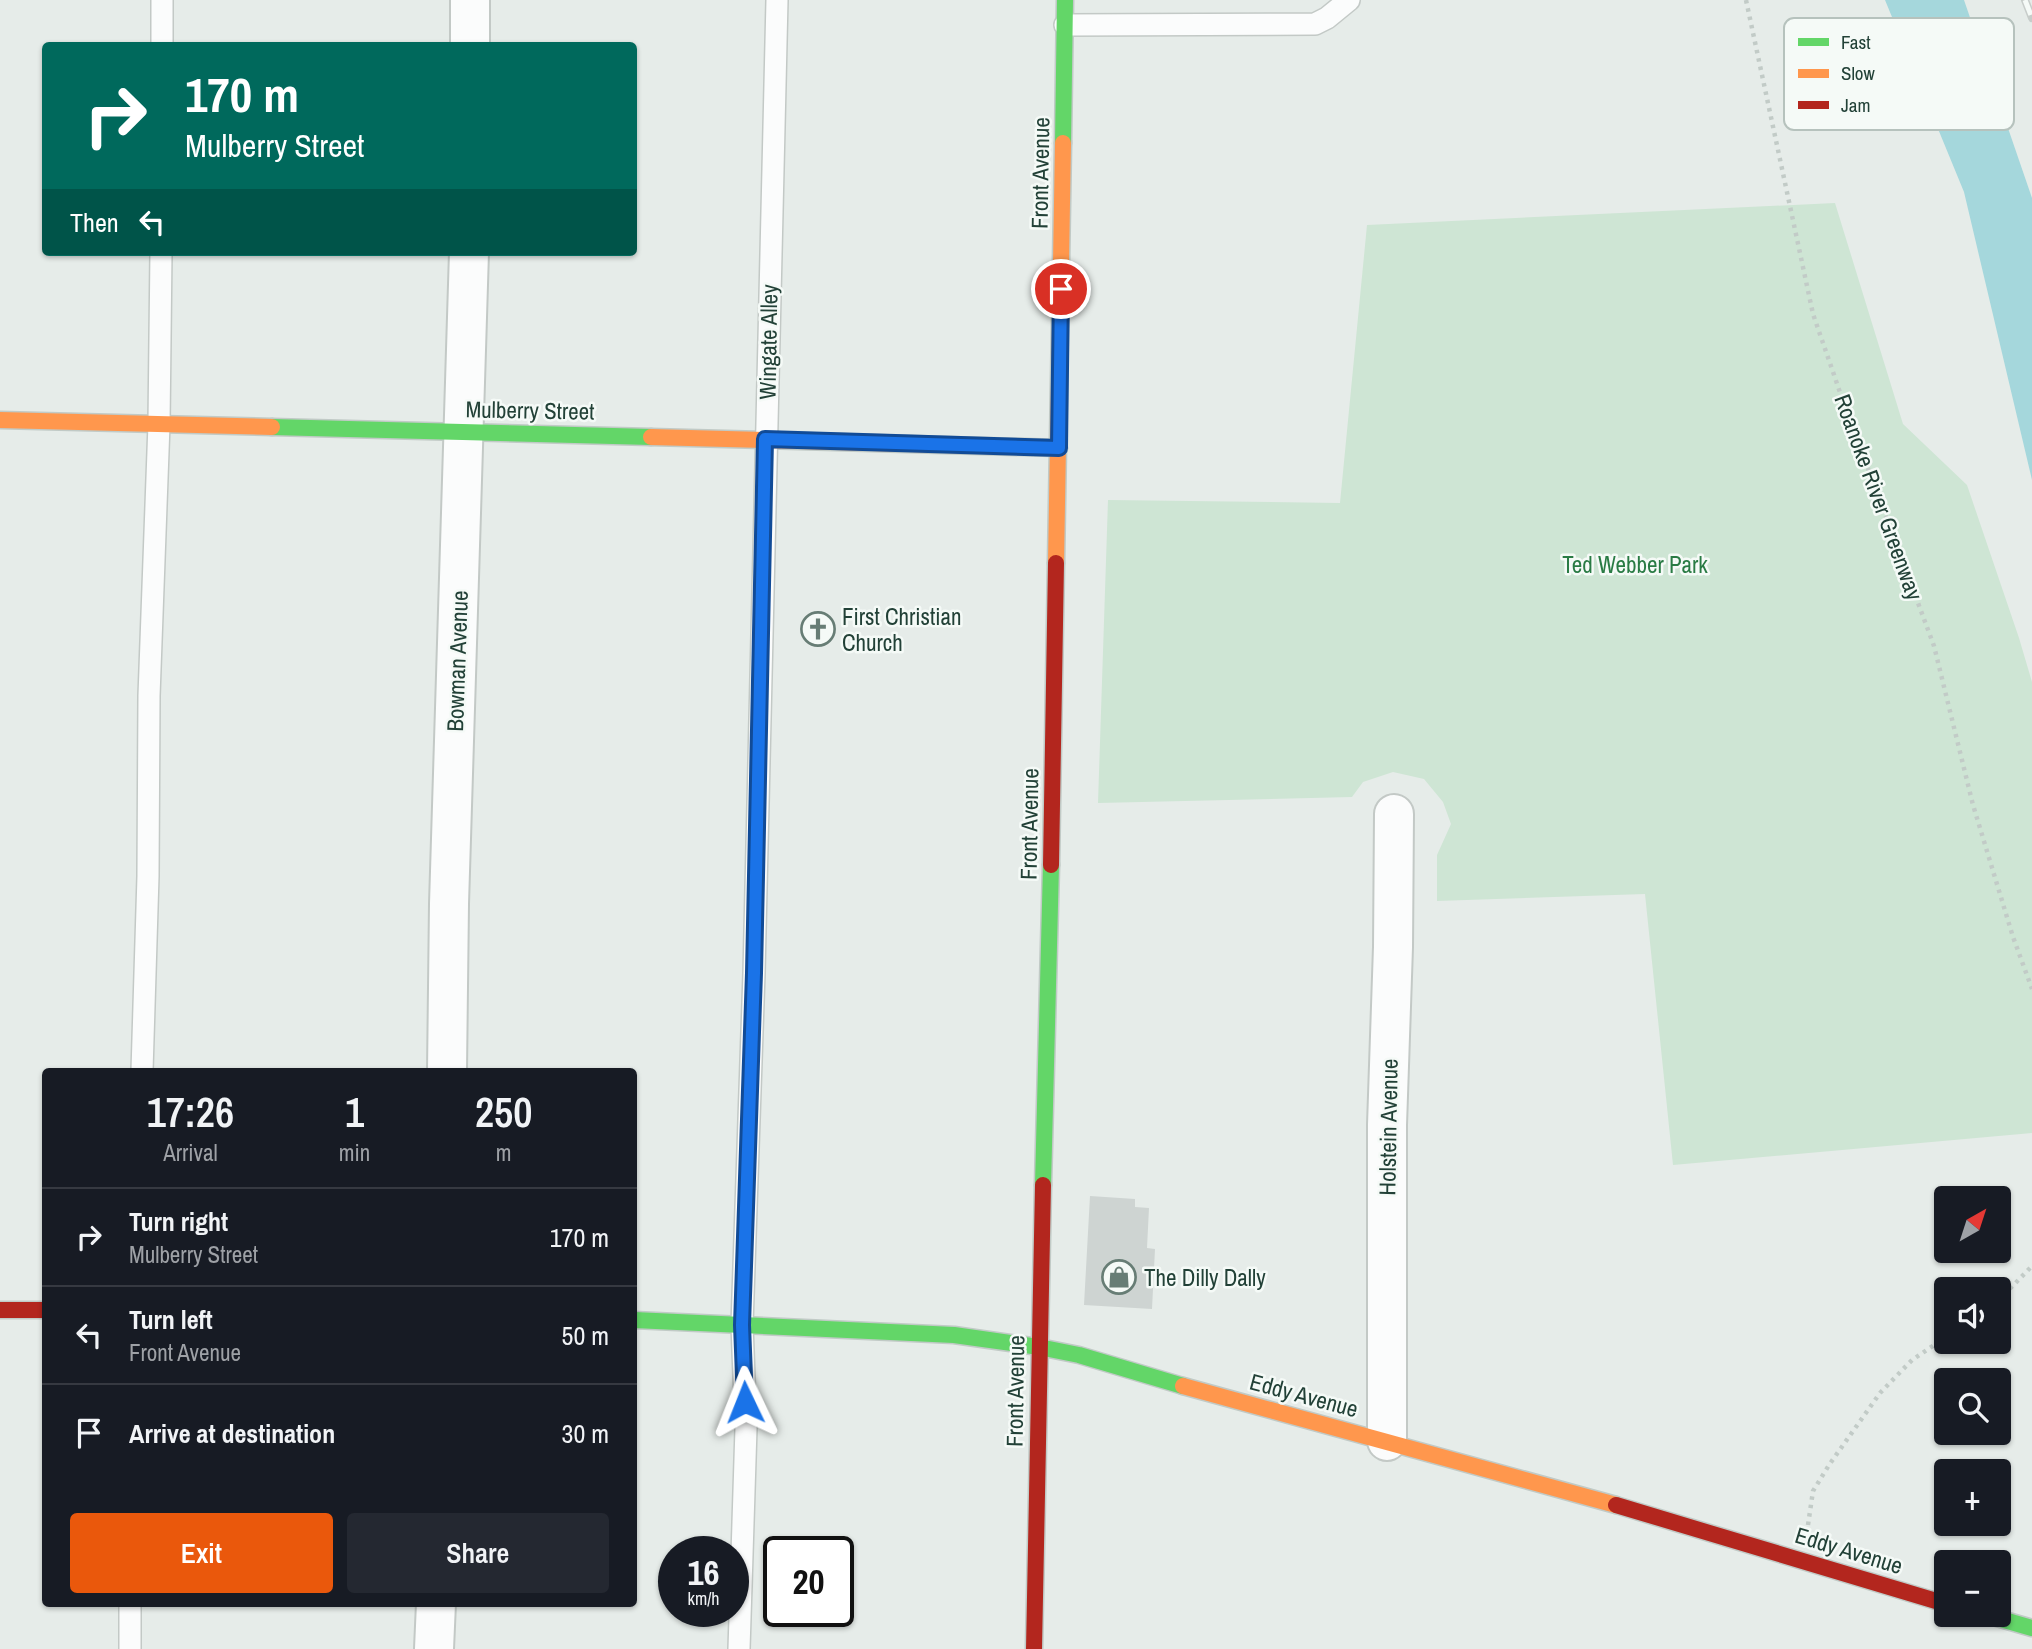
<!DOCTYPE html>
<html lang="en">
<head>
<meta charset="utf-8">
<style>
  body { margin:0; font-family:"Archivo Narrow",sans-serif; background:#242831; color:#f1f3f6; height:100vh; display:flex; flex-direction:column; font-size:26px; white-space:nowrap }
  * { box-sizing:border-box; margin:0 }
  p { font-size:23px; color:#9ea1a6 }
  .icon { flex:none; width:38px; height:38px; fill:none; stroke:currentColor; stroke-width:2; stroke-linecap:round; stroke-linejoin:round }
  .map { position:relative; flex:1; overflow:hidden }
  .sheet { position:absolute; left:42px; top:1068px; width:595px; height:539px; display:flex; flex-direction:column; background:#171b24; border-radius:7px; box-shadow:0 2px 5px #0004 }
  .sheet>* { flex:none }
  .banner { position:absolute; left:42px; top:42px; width:595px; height:214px; border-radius:7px; box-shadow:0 2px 5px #0004; background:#00695c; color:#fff; overflow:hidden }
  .needle { width:46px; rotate:39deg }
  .fabs { position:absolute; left:1934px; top:1186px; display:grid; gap:14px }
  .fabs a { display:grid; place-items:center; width:77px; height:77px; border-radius:7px; background:#171b24; box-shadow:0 2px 5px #0004; font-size:35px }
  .speed { position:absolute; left:658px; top:1536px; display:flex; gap:14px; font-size:35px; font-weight:700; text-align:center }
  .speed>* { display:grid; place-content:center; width:91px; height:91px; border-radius:50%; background:#171b24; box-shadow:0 2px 5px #0004; line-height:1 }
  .speed small { font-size:18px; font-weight:400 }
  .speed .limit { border:4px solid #111; border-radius:10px; background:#fff; color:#111 }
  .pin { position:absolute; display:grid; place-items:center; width:60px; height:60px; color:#fff; margin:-30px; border:4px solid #fff; border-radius:50%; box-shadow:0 2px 7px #0007 }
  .me { position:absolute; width:77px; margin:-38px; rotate:358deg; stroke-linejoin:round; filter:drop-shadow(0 0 5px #0008) }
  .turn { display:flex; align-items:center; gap:24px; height:147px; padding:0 28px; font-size:32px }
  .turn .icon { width:91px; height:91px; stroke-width:2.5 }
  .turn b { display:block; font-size:49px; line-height:60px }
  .then { display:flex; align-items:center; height:66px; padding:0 28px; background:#0003; gap:14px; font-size:26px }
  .eta { display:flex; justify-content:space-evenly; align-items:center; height:119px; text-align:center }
  .eta b { font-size:42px; font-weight:600; line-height:49px }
  .action { display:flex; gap:14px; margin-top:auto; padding:14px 28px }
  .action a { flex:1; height:80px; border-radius:7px; background:#ea580c; color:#fff; font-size:28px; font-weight:600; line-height:80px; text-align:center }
  .action a+a { background:#242831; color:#f1f3f6 }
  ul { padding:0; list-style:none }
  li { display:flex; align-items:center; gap:21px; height:98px; padding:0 28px; border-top:2px solid #363941 }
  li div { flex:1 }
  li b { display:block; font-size:26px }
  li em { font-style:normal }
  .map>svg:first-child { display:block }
  .green { fill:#cee5d4 }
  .water { fill:#a5d7dc }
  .building { fill:#ced4d2 }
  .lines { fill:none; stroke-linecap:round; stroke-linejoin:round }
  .lane-casing { stroke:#c3c9c6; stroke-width:24 }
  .street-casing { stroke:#c3c9c6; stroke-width:42 }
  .fast-casing { stroke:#c1cac6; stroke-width:19 }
  .slow-casing { stroke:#c1cac6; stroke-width:19 }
  .jam-casing { stroke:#c1cac6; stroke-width:19 }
  .path { stroke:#c2cbc7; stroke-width:4.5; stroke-dasharray:3.5 5; stroke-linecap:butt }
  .lane { stroke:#fbfcfc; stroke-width:21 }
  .street { stroke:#fbfcfc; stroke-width:38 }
  .fast { stroke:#63d668; stroke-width:16 }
  .slow { stroke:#ff974d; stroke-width:16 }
  .jam { stroke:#b3261e; stroke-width:16 }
  .rail-casing { stroke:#c7cdca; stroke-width:8 }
  .rail { stroke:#f5faf7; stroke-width:5; stroke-dasharray:16; stroke-linecap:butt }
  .route-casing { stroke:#114b97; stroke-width:18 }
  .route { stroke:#1a73e8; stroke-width:12 }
  .labels { text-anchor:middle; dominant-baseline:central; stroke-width:5; stroke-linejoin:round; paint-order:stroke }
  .street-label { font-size:23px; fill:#224137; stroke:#f5faf7 }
  .park-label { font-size:23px; fill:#297b44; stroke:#f5faf7 }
  .poi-label { font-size:23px; fill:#224137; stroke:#f5faf7; text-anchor:start }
  .key { fill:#f5faf7; stroke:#b6c2bd; stroke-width:2 }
  .key-label { font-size:19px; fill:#224137 }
</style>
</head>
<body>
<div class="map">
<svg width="2032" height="1649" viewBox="0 0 2032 1649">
  <rect width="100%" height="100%" fill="#e6ece9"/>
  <path class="green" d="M 1835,203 L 1903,424 L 1967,485 L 2019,638 L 2032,682 L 2032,1133 L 1673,1165 L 1645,894 L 1437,901 L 1437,855 L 1451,824 L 1443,802 L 1424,779 L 1393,772 L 1363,782 L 1352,797 L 1098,803 L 1108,500 L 1340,503 L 1367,225 Z"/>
  <path class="water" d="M 1885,0 L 1964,0 L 2032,198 L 2032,480 L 1964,192 Z"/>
  <path class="building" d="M 1090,1196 L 1135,1199 L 1135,1207 L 1149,1208 L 1147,1248 L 1155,1249 L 1152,1309 L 1084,1305 Z"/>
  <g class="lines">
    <g class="lane-casing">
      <path id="lane" d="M 1065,25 L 1315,24 L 1327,18 L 1349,0
        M 162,46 L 162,0
        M 142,1071 L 148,876 L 149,696 L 159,424 L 161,252
        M 130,1603 L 130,1649
        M 739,1649 L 746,1428 L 742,1325 L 754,973 L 777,0"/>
    </g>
    <g class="street-casing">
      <path id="street" d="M 470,46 L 470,0
        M 447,1071 L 449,904 L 469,252
        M 1387,1441 L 1387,1125 L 1393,947 L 1394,814
        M 434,1649 L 436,1603"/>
    </g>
    <g class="fast-casing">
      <path id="fast" d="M 1063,143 L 1065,0
        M 272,427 L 651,437
        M 1043,1185 L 1051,865
        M 634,1320 L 954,1335 L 1039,1347 L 1079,1355 L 1183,1386
        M 1987,1615 L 2032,1628"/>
    </g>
    <g class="slow-casing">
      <path id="slow" d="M 0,420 L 272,427
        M 651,437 L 1059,448
        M 1056,563 L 1063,143
        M 1183,1386 L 1616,1505"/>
    </g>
    <g class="jam-casing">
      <path id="jam" d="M 1051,865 L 1056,563
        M 0,1310 L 46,1310
        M 1616,1505 L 1946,1604
        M 1034,1649 L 1043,1185"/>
    </g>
    <path class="path" d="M 1746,0 L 1813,314 L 1843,401 L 1934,646 L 1973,805 L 2013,937 L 2032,989
      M 1998,1301 L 2032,1266
      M 1808,1525 L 1813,1491 L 1829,1465 L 1880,1393 L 1912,1360 L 1946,1337"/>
    <use href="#lane" class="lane"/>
    <use href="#street" class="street"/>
    <use href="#fast" class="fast"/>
    <use href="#slow" class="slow"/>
    <use href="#jam" class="jam"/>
    <g class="rail-casing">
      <path id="rail" d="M 2025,0 L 2032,18"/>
    </g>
    <use href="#rail" class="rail"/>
  </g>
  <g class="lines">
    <g class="route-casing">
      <path id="route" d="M 745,1402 L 742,1325 L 754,973 L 765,439 L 1059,448 L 1061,289"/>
    </g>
    <use href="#route" class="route"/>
  </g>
  <defs>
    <g id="church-ring" transform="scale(1.75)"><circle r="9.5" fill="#f5faf7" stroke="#677d75" stroke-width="1.5"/><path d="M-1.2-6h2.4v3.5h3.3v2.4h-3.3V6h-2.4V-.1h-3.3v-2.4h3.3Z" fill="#677d75"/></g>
    <g id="shop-ring" transform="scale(1.75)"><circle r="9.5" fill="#f5faf7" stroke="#677d75" stroke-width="1.5"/><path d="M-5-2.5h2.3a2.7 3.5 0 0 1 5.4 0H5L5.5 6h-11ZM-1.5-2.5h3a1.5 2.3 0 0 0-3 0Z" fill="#677d75"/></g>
  </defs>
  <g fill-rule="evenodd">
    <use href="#church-ring" x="818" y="629"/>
    <use href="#shop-ring" x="1119" y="1277"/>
  </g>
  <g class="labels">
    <g class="street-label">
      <text transform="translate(1040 173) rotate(-89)">Front Avenue</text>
      <text transform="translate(768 342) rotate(-89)">Wingate Alley</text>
      <text transform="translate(530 410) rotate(1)">Mulberry Street</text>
      <text transform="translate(1879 497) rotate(70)">Roanoke River Greenway</text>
      <text transform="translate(457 661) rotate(-88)">Bowman Avenue</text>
      <text transform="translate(1029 824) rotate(-89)">Front Avenue</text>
      <text transform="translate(1388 1127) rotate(-89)">Holstein Avenue</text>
      <text transform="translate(1015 1391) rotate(-89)">Front Avenue</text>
      <text transform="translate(1304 1395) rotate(15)">Eddy Avenue</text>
      <text transform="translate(1849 1550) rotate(17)">Eddy Avenue</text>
    </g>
    <g class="park-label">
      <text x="1635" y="564">Ted Webber Park</text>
    </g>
    <g class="poi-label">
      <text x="842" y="616">First Christian<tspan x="842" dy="26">Church</tspan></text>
      <text x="1144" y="1277">The Dilly Dally</text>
    </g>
  </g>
  <rect x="1784" y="18" width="230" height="112" rx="10" class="key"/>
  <rect x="1798" y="38" width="31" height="8" fill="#63d668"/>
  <rect x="1798" y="69" width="31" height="9" fill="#ff974d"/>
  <rect x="1798" y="101" width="31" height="8" fill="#b3261e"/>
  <g class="key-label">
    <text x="1841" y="49">Fast</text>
    <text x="1841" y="80">Slow</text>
    <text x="1841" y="112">Jam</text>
  </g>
</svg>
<div class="fabs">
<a><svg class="needle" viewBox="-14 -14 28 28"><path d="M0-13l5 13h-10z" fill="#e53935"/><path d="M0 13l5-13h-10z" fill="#9ea1a6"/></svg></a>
<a><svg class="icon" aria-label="sound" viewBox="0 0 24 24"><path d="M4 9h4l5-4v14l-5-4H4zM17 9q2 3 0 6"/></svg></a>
<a><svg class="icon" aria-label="search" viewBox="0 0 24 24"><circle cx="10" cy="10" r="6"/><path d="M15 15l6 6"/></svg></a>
<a>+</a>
<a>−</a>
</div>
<div class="speed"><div>16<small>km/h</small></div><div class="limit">20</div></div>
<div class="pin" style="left:1061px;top:289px;background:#d93025"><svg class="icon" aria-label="arrive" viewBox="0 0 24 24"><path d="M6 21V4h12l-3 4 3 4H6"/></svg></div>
<svg class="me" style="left:745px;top:1402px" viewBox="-20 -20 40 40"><path d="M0-17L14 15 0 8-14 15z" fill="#1a73e8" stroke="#fff" stroke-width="4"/></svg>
<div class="banner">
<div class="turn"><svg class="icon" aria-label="right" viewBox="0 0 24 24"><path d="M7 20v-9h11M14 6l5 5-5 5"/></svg><div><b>170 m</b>Mulberry Street</div></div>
<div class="then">Then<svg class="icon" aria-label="left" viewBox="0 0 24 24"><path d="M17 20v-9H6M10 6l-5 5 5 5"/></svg></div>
</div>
<section class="sheet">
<div class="eta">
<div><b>17:26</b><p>Arrival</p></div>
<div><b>1</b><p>min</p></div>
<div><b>250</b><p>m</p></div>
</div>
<ul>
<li><svg class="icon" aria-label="right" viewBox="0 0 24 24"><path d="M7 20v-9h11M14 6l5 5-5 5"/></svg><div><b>Turn right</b><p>Mulberry Street</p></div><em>170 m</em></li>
<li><svg class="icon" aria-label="left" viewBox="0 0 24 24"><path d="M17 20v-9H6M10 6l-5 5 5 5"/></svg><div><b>Turn left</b><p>Front Avenue</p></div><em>50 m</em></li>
<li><svg class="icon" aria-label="arrive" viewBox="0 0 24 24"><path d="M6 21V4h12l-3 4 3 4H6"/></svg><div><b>Arrive at destination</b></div><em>30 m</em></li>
</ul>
<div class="action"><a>Exit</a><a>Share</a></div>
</section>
</div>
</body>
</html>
